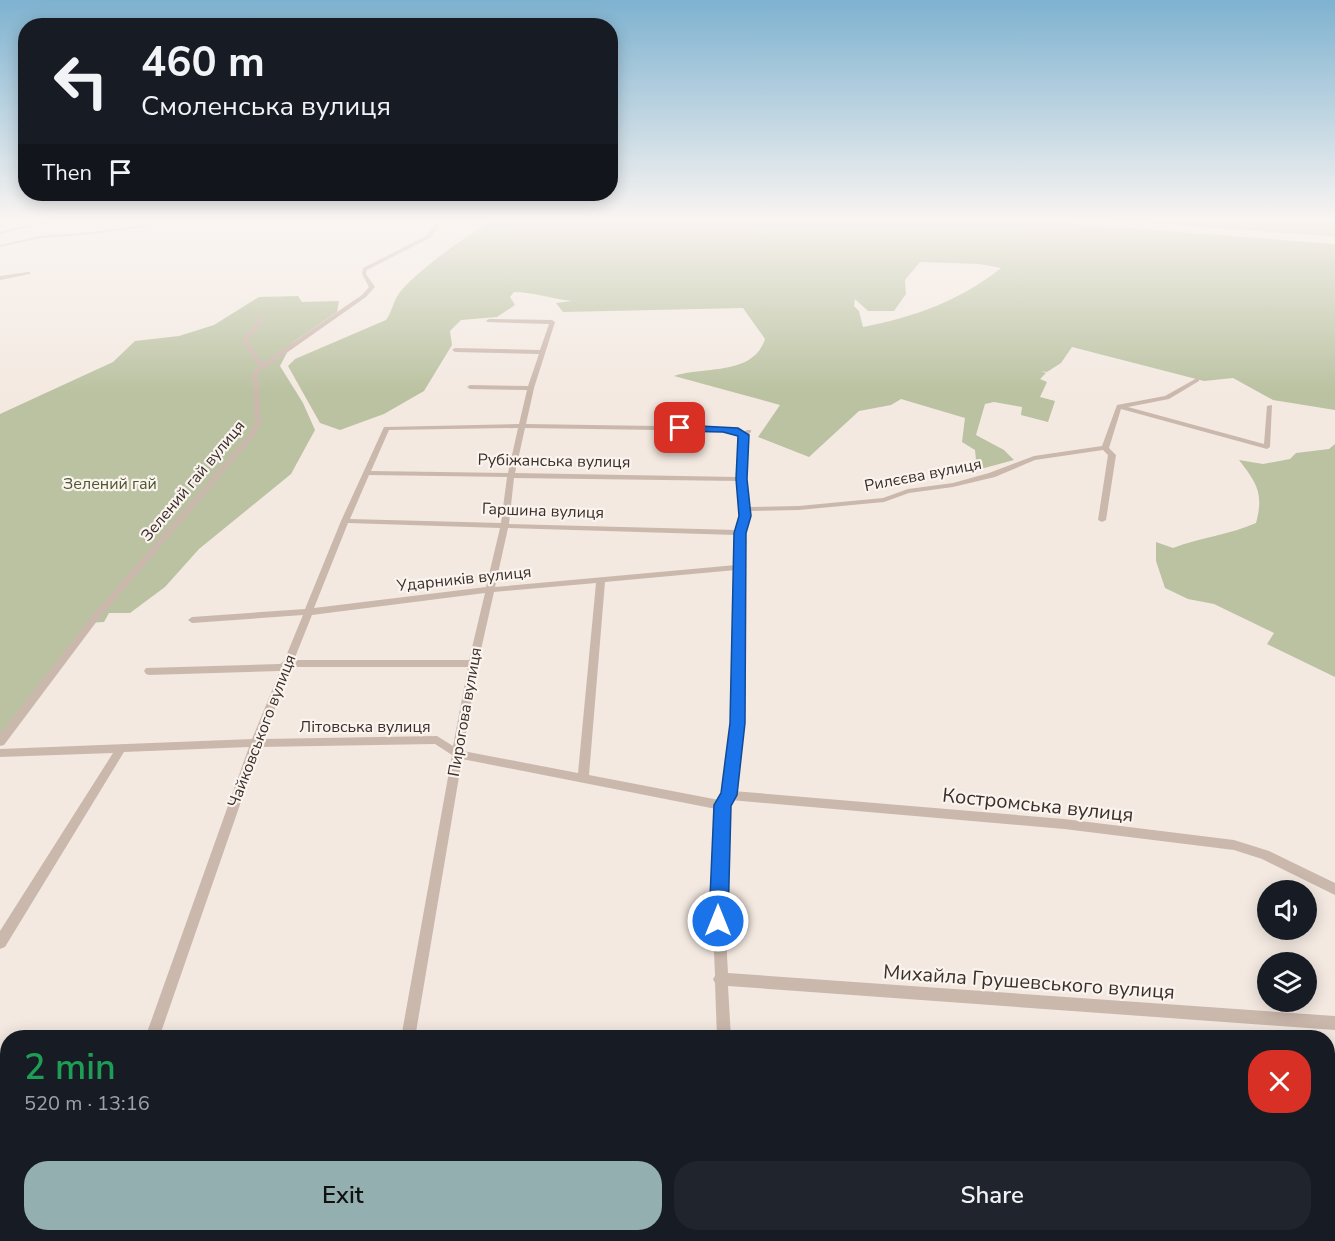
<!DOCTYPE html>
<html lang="en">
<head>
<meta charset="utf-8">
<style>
  body { margin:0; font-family:"Nunito Sans",sans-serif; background:#20242c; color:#f1f3f6; height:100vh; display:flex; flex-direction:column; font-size:22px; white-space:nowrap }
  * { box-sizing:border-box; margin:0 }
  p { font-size:20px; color:#9ea1a6 }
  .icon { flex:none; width:33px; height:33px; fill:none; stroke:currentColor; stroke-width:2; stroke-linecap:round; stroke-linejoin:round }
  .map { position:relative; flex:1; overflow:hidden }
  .panel { position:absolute; left:0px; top:1030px; width:1335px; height:212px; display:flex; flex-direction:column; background:#171b24; border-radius:24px 24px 0 0; box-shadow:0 3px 15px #0003 }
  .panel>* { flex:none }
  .top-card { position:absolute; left:18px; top:18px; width:600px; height:183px; border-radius:24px; box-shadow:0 3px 15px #0003; background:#171b24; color:#f1f3f6; overflow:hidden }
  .buttons { position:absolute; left:1257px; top:880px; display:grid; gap:12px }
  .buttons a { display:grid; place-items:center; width:60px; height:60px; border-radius:50%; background:#171b24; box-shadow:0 3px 15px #0003; font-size:30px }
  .pin { position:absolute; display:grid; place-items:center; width:51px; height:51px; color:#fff; margin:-26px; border-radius:12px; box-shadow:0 3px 9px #0006 }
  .me { position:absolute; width:66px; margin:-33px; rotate:0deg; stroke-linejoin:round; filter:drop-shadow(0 0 4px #0008) }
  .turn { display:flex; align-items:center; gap:21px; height:126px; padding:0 24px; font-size:27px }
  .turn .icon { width:78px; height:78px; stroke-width:2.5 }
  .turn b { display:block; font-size:42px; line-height:51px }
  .then { display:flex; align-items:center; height:57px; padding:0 24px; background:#0003; gap:12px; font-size:22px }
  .round { display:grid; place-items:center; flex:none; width:63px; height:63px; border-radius:24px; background:#20242c }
  .headline { display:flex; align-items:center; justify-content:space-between; height:102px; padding:0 24px }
  h1 { font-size:36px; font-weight:600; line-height:45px; color:#1e9e55 }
  .button { display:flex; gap:12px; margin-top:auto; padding:12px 24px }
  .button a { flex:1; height:69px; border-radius:24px; background:#93afb0; color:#111; font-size:24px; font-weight:600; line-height:69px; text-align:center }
  .button a+a { background:#20242c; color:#f1f3f6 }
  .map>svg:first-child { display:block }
  .green { fill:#bac2a1; fill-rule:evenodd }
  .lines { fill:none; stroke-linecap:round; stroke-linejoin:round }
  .minor { fill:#cbb8ad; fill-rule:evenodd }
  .route { fill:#1a73e8; stroke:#114b97; stroke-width:1.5 }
  .labels { text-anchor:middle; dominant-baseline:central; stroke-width:4.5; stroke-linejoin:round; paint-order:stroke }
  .street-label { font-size:16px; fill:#3a2f2b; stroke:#faf3ee }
  .park-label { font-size:16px; fill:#4c582f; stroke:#faf3ee }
  .near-street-label { font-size:20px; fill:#3a2f2b; stroke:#faf3ee }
</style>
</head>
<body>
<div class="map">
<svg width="1335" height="1241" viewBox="0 0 1335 1241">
  <rect width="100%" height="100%" fill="#f3e9e1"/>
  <path class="green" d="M 494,220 L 1026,220 L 1335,244 L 1335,410 L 1273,400 L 1233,378 L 1204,381 L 1072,347 L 1061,363 L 1047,372 L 1041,371 L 1046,373 L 1040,379 L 1047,382 L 1040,397 L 1055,401 L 1048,422 L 1021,415 L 1022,407 L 994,402 L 985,404 L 976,435 L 1004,450 L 1014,460 L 977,470 L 975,450 L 962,442 L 965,418 L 901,399 L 891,405 L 859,411 L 809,457 L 758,437 L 780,405 L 674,376 C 705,366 753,376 765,339 L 743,308 L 563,312 L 556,303 L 572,301 C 552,299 533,292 514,292 L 510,297 L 515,305 L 497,317 L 461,320 L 450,331 L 452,345 L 424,391 L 384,414 L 340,430 L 320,423 L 288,366 L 295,359 L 386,320 C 392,312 393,302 398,295 C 412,274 472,231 494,220 ZM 920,262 L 979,264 L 1001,268 C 960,301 914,317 863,327 L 859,311 L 854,306 L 855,299 L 868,311 L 894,311 L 906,294 L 905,280 Z
    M 1109,220 L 1335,220 L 1335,237 L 1325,236 Z
    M 298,296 L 302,302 L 339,301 L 337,312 L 292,343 L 280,366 L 303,403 L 315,430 L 291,474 L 199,549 L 165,587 L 130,613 L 109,613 L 104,622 L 87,623 L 0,735 L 0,414 L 113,362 L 135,341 L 179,336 L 214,325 L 259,297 Z
    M 1335,444 L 1335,677 L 1267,644 L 1274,633 L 1214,604 L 1188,599 L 1165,588 L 1156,561 L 1156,542 L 1173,548 C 1201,537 1229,535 1256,523 C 1264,494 1257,483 1239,460 L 1263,464 L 1290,459 L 1296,453 L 1329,449 Z"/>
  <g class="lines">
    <path class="minor" d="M 48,220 L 54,220 L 0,234 L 0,232 Z
      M 181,220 L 190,220 L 92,234 L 40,238 L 0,247 L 0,245 L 40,236 L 92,232 Z
      M 439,220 L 443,220 L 430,238 L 367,270 L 366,274 L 375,287 L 366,297 L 258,373 L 261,423 L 252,439 L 97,621 L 4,745 L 0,746 L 0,734 L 91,617 L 247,437 L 255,423 L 252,372 L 259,366 L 242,341 L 261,315 L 266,316 L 248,341 L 263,363 L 362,295 L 369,287 L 362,274 L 363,268 L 426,236 Z
      M 28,272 L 30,272 L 30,274 L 0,280 L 0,276 Z
      M 489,319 L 552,320 L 555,322 L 534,388 L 526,424 L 723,427 L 738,429 L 743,432 L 747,430 L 751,430 L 751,432 L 746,436 L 745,479 L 748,507 L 799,506 L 883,498 L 908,489 L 953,483 L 989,473 L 1034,456 L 1102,446 L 1117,405 L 1165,396 L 1197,378 L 1199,379 L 1199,381 L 1169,399 L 1128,407 L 1264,444 L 1267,406 L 1272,405 L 1270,447 L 1267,449 L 1121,409 L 1109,448 L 1116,455 L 1106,520 L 1102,522 L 1098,520 L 1108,455 L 1103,450 L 1035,460 L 995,477 L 953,487 L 909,493 L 884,502 L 799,510 L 748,511 L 749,516 L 744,533 L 745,633 L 743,717 L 740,754 L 733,791 L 1064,819 L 1234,840 L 1269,851 L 1335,883 L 1335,895 L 1262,859 L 1234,850 L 1064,829 L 730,800 L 728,805 L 724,902 L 728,973 L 1335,1016 L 1335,1030 L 728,986 L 731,1038 L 717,1038 L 715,983 L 713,979 L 715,976 L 712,902 L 716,809 L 462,759 L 415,1038 L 401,1038 L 452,755 L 435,744 L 260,747 L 159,1038 L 145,1038 L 249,747 L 124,752 L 5,947 L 0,949 L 0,931 L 113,753 L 0,757 L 0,749 L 252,739 L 280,671 L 149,675 L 146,674 L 144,671 L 146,668 L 280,664 L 284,661 L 303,615 L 192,623 L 188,620 L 192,617 L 305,609 L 341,521 L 384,427 L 519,424 L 527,390 L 470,389 L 467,387 L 470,385 L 528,386 L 539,354 L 455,352 L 452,350 L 455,348 L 540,350 L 549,324 L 487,322 L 486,321 ZM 518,428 L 508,473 L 371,471 L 389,430 ZM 525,428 L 723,431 L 736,433 L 740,436 L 737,477 L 515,473 ZM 369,475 L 507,477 L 501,523 L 350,519 ZM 514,478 L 738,481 L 740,507 L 739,509 L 741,516 L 737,530 L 509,524 ZM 348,523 L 500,528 L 486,587 L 314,608 ZM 508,528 L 736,535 L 736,565 L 495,587 ZM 736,570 C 736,613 736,656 734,700 C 732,733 731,768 719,800 L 589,775 L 605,582 ZM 596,583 L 578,773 L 463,751 L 478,663 L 494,592 ZM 485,593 L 469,660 L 294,660 L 312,615 ZM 291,667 L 468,667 L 453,746 L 437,736 L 263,739 Z
      M 0,1055 L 8,1055 L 8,1069 L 0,1069 Z
      M 1328,1186 L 1335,1188 L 1335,1204 L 1328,1202 Z
      M 71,1234 L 87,1234 L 84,1241 L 68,1241 Z
      M 365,1234 L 381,1234 L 380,1241 L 364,1241 Z
      M 765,1234 L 781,1234 L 782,1241 L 766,1241 Z"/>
  </g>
  <linearGradient id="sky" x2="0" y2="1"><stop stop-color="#7eb2d0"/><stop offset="0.56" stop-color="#faf5f2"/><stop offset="1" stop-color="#faf5f2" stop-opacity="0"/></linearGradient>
  <rect width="1335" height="393" fill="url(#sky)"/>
  <path class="route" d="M 680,425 L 738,428 L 749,435 L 747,479 L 751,516 L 746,533 L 745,723 L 737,795 L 731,806 L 728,921 L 725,927 L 718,930 L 712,927 L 709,921 L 714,805 L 721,793 L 730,723 L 734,533 L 739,516 L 736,479 L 738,436 L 723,432 L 676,431 L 674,428 Z"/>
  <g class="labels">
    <g class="street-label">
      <text transform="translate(554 461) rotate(1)">Рубіжанська вулиця</text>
      <text transform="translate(923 475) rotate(-11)">Рилєєва вулиця</text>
      <text transform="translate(193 481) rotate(-50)">Зелений гай вулиця</text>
      <text transform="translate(543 511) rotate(2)">Гаршина вулиця</text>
      <text transform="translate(464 579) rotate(-6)">Ударників вулиця</text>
      <text transform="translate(465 712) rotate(-80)">Пирогова вулиця</text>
      <text x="365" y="727">Літовська вулиця</text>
      <text transform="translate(262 731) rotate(-69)">Чайковського вулиця</text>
    </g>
    <g class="park-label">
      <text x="110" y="484">Зелений гай</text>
    </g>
    <g class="near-street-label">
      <text transform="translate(1038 805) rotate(6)">Костромська вулиця</text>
      <text transform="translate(1029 982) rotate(4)">Михайла Грушевського вулиця</text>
    </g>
  </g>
</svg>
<div class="buttons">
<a><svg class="icon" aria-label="sound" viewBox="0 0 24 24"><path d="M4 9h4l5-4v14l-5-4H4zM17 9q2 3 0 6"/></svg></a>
<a><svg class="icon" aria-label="layers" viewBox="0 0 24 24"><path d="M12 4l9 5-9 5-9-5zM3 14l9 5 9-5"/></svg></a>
</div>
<div class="pin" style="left:680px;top:428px;background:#d93025"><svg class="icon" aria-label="arrive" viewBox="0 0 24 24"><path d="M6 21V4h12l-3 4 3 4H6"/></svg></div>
<svg class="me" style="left:718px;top:921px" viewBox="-20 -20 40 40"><circle r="17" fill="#1a73e8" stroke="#fff" stroke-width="3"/><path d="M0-11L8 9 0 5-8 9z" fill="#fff"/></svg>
<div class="top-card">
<div class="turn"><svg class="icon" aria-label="left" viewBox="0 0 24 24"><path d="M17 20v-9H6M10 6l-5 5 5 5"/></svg><div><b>460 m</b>Смоленська вулиця</div></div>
<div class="then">Then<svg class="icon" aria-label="arrive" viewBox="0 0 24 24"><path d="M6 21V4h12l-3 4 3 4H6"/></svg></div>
</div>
<section class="panel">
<div class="headline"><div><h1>2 min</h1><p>520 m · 13:16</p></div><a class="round" style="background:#d93025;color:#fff"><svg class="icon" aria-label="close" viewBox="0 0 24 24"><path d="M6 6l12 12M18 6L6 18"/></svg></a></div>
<div class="button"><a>Exit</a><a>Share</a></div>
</section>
</div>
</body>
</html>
